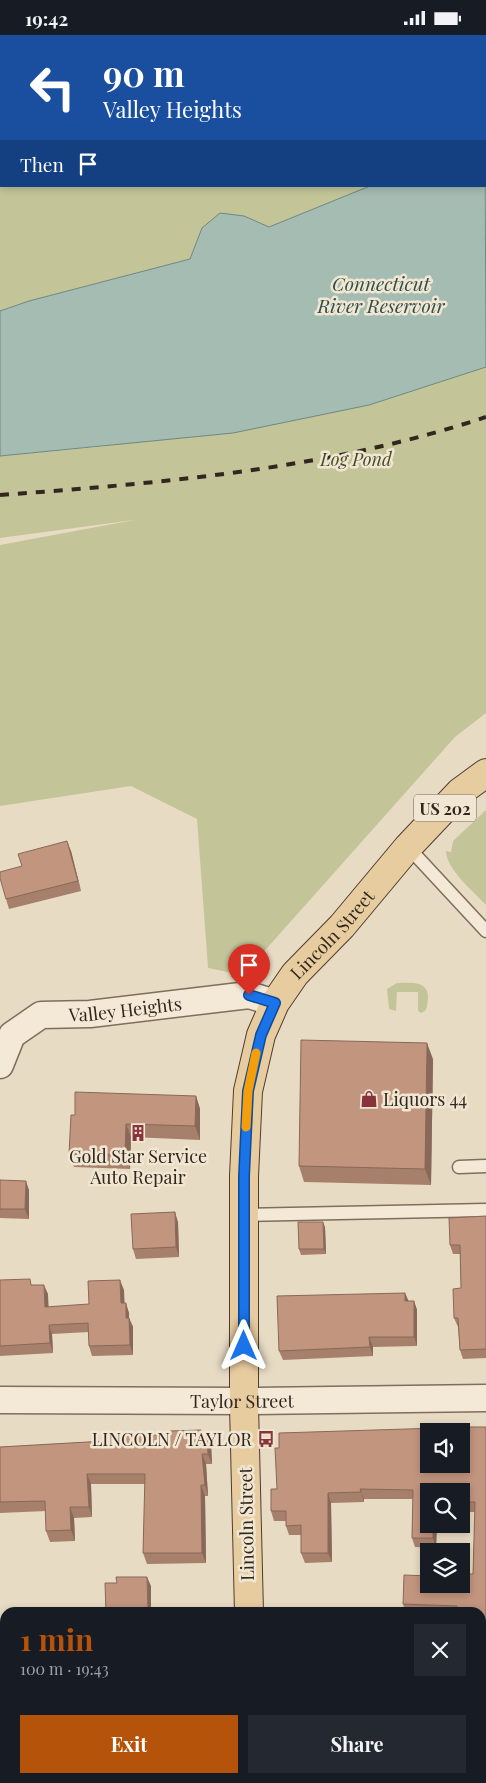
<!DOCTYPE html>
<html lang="en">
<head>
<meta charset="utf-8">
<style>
  body { margin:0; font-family:"Playfair Display",serif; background:#242831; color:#f1f3f6; height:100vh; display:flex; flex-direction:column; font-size:19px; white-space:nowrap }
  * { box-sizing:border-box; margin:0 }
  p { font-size:16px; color:#9ea1a6 }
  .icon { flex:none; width:28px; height:28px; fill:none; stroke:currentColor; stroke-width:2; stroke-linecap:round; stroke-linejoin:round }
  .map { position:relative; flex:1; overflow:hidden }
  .sheet { position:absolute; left:0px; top:1572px; width:486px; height:176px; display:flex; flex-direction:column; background:#171b24; border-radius:15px 15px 0 0; box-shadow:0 2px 8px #0003 }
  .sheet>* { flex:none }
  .top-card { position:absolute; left:0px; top:0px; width:486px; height:152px; box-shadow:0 2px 8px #0003; background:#1a4fa0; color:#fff; overflow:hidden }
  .controls { position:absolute; left:420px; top:1388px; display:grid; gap:10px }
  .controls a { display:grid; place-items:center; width:50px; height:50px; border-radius:0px; background:#171b24; box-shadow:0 2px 8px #0003; font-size:25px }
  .pin { position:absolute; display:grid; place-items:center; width:42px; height:42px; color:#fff; margin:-51px -21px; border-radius:50% 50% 50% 0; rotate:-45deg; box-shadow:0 0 5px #0007 }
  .pin .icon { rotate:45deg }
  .me { position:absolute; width:55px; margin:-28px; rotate:0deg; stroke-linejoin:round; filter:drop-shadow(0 0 4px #0008) }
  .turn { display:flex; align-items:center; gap:18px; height:105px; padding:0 20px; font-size:22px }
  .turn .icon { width:65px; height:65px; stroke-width:2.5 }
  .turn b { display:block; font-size:35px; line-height:42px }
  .then { display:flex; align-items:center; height:48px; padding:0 20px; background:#0003; gap:10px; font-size:19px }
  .round { display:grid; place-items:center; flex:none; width:52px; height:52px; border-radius:0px; background:#242831 }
  .overview { display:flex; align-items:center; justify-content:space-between; height:85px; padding:0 20px }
  h1 { font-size:30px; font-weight:700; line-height:38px; color:#b45309 }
  .action { display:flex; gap:10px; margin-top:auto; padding:10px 20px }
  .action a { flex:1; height:58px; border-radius:0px; background:#b45309; color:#fff; font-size:20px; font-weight:700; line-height:58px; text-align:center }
  .action a+a { background:#242831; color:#f1f3f6 }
  .status { display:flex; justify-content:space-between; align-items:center; height:35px; padding:0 25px; background:#171b24; direction:ltr }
  .status svg { height:14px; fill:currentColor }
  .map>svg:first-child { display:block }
  .green { fill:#c3c599 }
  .water { fill:#a5bcb3; stroke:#6d8880 }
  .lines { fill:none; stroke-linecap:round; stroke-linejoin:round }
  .service-casing { stroke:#806d5d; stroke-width:15 }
  .minor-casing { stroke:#806d5d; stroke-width:29 }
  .tertiary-casing { stroke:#806d5d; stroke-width:30 }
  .primary-casing { stroke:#4f3c30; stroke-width:30 }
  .service { stroke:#f4e9d6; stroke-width:12 }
  .minor { stroke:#f4e9d6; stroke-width:26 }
  .tertiary { stroke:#f4e9d6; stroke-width:28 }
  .primary { stroke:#e7cca0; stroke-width:28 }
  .rail { stroke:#32271f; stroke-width:4; stroke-dasharray:9 9; stroke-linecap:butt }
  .wall { fill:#a7806c }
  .shaded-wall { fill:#886858 }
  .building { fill:#c2957e; stroke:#886858; fill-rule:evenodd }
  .route-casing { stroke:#114b97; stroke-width:12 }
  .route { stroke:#1a73e8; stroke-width:9 }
  .slow { stroke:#f59e0b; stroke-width:9 }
  .labels { text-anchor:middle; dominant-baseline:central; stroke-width:5; stroke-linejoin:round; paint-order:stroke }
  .shield { fill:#f0e6d2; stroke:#6b6055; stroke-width:1 }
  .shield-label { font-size:16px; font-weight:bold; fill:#32271f }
  .park-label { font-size:18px; font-style:italic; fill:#464c28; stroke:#f0e6d2 }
  .street-label { font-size:18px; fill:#32271f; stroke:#f0e6d2 }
  .poi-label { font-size:18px; fill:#32271f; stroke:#f0e6d2; text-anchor:start }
  .water-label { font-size:19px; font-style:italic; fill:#30504c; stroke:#f0e6d2 }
</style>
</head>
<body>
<div class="status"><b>19:42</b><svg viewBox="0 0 49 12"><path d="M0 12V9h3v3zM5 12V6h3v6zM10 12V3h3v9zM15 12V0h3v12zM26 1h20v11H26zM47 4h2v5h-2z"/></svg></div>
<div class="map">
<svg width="486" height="1748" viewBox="0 0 486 1748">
  <rect width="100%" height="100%" fill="#e8dbc4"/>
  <path class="green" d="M 0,0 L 486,0 L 486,95 L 485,1 L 1,1 L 1,151 L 370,151 L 269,192 L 244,181 L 202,193 L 190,224 L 29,266 L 0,276 Z
    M 486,332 L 486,678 L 455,702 L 243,940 L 208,933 L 197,784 L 131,751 L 0,771 L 0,510 L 134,485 L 0,503 L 0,421 L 98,412 L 369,370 Z
    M 486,775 L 486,870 C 474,857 446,834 446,816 L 451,817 L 453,806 Z
    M 397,948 C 411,948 429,945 428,964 C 427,969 428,971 425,976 L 421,978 L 418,976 L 418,957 L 397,957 L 396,976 L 389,974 L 387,954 Z"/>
  <path class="water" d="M 485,95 L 486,332 L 369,370 L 233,398 L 0,421 L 0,276 L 29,266 L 190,224 L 202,193 L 220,178 L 244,181 L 269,192 L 370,151 L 485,151 Z"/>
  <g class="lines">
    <g class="service-casing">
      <path id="service" d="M 408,812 L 486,896
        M 459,1132 L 486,1131
        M 244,1180 L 486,1175"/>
    </g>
    <g class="minor-casing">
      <g id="minor">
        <path id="s1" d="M 0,1030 L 12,1000 L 41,980 L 90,979 L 249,960 L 275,968"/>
        <path id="s2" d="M 0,1365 L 244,1366 L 486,1363"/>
      </g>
    </g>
    <g class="tertiary-casing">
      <path id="tertiary" d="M 0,1721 L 5,1720
        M 481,1721 L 486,1721"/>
    </g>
    <g class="primary-casing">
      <g id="primary">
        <path id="s3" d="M 249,1578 L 244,1370 L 244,1141 L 248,1056 L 261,1000 L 275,968 L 295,939 L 342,891 L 408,812 L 460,757 L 486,738"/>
        <path d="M 268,1744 L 268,1748"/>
      </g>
    </g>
    <use href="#service" class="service"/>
    <use href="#minor" class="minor"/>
    <use href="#tertiary" class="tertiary"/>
    <use href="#primary" class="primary"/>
    <path class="rail" d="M 0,460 C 163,448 330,434 486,382"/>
  </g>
  <path class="wall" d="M 71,816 L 81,856 L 9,874 L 6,864 L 22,831 Z
    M 433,1024 L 431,1150 L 304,1147 L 299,1131 Z
    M 196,1061 L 200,1074 L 200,1105 L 131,1102 L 130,1134 L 74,1132 L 69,1119 L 75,1080 Z
    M 0,1145 L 29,1155 L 29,1184 L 0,1183 Z
    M 486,1181 L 486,1323 L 463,1324 L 460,1315 L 458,1292 L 454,1283 L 461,1253 L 460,1219 L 453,1219 L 450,1210 Z
    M 178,1187 L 179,1222 L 136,1224 L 133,1214 Z
    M 325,1192 L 326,1219 L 301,1220 L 299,1214 Z
    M 0,1245 L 32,1250 L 48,1259 L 48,1272 L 89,1269 L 124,1255 L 124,1268 L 129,1278 L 129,1283 L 133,1292 L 133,1320 L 92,1321 L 89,1311 L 89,1297 L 52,1299 L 53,1318 L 0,1321 Z
    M 405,1258 L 408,1266 L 414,1266 L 417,1275 L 417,1311 L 373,1312 L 373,1321 L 283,1325 L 279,1316 Z
    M 469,1392 L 486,1392 L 486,1669 L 484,1669 L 484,1676 L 481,1676 L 481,1578 L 406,1578 L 403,1569 L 429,1549 L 473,1539 L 475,1477 L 461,1477 L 461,1456 L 429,1456 L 429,1489 L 437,1489 L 436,1513 L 415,1512 L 412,1503 L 413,1464 L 364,1464 L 364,1467 L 331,1468 L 332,1527 L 305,1528 L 301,1518 L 301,1500 L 289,1500 L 286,1491 L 286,1486 L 274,1486 L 271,1476 L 277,1454 Z
    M 202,1399 L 211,1409 L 212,1429 L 206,1429 L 208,1461 L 205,1461 L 206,1528 L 147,1529 L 143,1518 L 145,1449 L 91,1449 L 92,1482 L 74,1483 L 75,1506 L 50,1507 L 46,1496 L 46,1476 L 0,1478 L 0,1412 L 105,1406 L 170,1400 Z
    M 0,1602 L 5,1602 L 5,1681 L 0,1681 Z"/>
  <path class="shaded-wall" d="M 67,806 L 71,816 L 81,856 L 78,846 Z
    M 427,1008 L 433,1024 L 431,1150 L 425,1134 Z
    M 196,1061 L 200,1074 L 200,1105 L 195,1091 Z
    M 126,1089 L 131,1102 L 130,1134 L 125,1120 Z
    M 26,1146 L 29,1155 L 29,1184 L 25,1174 Z
    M 175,1177 L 178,1187 L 179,1222 L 176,1212 Z
    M 323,1187 L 325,1192 L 326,1219 L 324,1214 Z
    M 120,1245 L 124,1255 L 125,1277 L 121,1268 Z
    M 44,1250 L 48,1259 L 49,1281 L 45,1272 Z
    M 405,1258 L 409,1267 L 405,1266 Z
    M 414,1266 L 417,1275 L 417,1311 L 414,1302 Z
    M 126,1268 L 129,1278 L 129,1283 L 133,1292 L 133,1320 L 130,1310 L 126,1283 Z
    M 49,1290 L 52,1299 L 53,1318 L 50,1308 Z
    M 369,1302 L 373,1312 L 373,1321 L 370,1312 Z
    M 207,1399 L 211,1409 L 212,1429 L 208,1419 Z
    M 202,1419 L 206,1429 L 208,1461 L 205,1450 Z
    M 87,1439 L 91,1449 L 92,1482 L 89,1472 Z
    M 201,1450 L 205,1461 L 206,1528 L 202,1518 Z
    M 360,1454 L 364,1464 L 364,1467 L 361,1457 Z
    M 328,1458 L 331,1468 L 332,1527 L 328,1518 Z
    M 70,1472 L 74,1483 L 75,1506 L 71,1495 Z
    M 433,1489 L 437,1489 L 436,1513 L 433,1503 Z
    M 147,1542 L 151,1551 L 151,1578 L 148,1578 Z
    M 481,1662 L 484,1669 L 484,1676 L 481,1668 Z"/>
  <path class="building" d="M 67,806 L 78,846 L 6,864 L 0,843 L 0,837 L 22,831 L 18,819 Z
    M 301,1005 L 427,1008 L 425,1134 L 299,1131 Z
    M 75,1057 L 196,1061 L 195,1091 L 126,1089 L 125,1120 L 69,1119 L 71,1080 L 75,1080 Z
    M 0,1145 L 26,1146 L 25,1174 L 0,1174 Z
    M 175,1177 L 176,1212 L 133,1214 L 131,1179 Z
    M 486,1181 L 486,1314 L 460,1315 L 458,1283 L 454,1283 L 453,1254 L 461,1253 L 460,1210 L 450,1210 L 449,1183 Z
    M 298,1187 L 323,1187 L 324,1214 L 299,1214 Z
    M 30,1244 L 31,1250 L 44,1250 L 45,1272 L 89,1269 L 88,1246 L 120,1245 L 121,1268 L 126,1268 L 126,1283 L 129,1283 L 130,1310 L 89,1311 L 88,1288 L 49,1290 L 50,1308 L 0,1311 L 0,1245 Z
    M 405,1258 L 405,1266 L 414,1266 L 414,1302 L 369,1302 L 370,1312 L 279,1316 L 277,1261 Z
    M 439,1389 L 468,1389 L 468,1392 L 486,1392 L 486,1659 L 481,1659 L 481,1578 L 457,1578 L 457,1571 L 403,1569 L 404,1540 L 429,1541 L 429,1549 L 461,1549 L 461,1539 L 473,1539 L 475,1467 L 461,1467 L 461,1456 L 429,1456 L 429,1489 L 433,1489 L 433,1503 L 412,1503 L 413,1455 L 360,1454 L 361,1457 L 328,1458 L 328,1518 L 301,1518 L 301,1490 L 286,1491 L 286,1476 L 271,1476 L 271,1454 L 277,1454 L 275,1413 L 279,1413 L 279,1398 L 439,1393 ZM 429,1396 L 461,1396 L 461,1429 L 429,1429 Z
    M 201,1395 L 201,1399 L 207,1399 L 208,1419 L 202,1419 L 205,1450 L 201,1450 L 202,1518 L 143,1518 L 145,1439 L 87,1439 L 89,1472 L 70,1472 L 71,1495 L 46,1496 L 45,1466 L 0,1467 L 0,1412 L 105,1406 L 105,1400 L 170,1400 L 170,1396 Z
    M 116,1542 L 147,1542 L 148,1578 L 106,1578 L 105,1548 L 117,1548 Z
    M 0,1602 L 5,1602 L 5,1671 L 0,1671 Z"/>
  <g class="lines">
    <g class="route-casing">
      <path id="route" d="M 244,1311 L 244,1141 L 248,1056 L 261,1000 L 275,968 L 249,960"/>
    </g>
    <use href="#route" class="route"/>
    <path class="slow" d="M 246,1092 L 248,1056 L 256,1018"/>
  </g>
  <defs>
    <g id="shop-bare" transform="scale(1.35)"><path d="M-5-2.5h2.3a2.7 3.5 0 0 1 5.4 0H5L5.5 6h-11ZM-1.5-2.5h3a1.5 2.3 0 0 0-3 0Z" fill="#88343b" stroke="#f0e6d2" stroke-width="2.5" paint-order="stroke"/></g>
    <g id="building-bare" transform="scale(1.35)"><path d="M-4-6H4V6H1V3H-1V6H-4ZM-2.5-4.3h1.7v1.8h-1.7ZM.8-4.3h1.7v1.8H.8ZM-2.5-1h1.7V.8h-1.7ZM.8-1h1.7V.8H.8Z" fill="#88343b" stroke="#f0e6d2" stroke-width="2.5" paint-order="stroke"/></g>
    <g id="bus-bare" transform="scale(1.35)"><path d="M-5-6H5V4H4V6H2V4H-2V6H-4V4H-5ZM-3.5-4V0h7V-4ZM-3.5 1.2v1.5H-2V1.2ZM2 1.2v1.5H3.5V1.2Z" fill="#88343b" stroke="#f0e6d2" stroke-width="2.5" paint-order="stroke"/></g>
  </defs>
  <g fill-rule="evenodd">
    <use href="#shop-bare" x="369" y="1064"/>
    <use href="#building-bare" x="138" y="1098"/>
    <use href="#bus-bare" x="266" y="1404"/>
  </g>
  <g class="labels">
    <rect class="shield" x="414" y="759.5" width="62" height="27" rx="4"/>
    <g class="shield-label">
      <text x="445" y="773">US 202</text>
    </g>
    <g class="park-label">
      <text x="356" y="424">Log Pond</text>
    </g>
    <g class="street-label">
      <text stroke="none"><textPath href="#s3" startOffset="704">Lincoln Street</textPath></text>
      <text stroke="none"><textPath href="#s1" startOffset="152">Valley Heights</textPath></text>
      <text stroke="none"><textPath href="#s2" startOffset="242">Taylor Street</textPath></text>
      <text transform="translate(246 1489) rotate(-91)">Lincoln Street</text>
    </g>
    <g class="poi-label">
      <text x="383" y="1064">Liquors 44</text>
      <text x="138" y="1121" text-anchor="middle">Gold Star Service<tspan x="138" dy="21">Auto Repair</tspan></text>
      <text x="252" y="1404" text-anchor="end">LINCOLN / TAYLOR</text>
    </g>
    <g class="water-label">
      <text x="381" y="248">Connecticut<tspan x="381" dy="22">River Reservoir</tspan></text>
    </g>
  </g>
</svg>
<div class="controls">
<a><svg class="icon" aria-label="sound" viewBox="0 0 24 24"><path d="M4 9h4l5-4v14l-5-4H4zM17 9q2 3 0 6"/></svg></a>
<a><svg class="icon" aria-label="search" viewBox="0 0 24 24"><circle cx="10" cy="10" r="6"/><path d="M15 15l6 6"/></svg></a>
<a><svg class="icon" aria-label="layers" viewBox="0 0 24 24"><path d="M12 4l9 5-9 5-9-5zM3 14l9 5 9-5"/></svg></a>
</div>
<div class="pin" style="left:249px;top:960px;background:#d93025"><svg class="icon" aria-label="arrive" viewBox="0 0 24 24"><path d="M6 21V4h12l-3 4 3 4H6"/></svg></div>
<svg class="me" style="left:244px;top:1311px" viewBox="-20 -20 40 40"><path d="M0-17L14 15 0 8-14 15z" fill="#1a73e8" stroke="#fff" stroke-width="4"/></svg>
<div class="top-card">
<div class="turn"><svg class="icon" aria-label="left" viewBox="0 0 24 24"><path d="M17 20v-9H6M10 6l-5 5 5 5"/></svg><div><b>90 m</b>Valley Heights</div></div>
<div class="then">Then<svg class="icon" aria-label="arrive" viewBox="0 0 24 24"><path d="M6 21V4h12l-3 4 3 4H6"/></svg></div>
</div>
<section class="sheet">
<div class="overview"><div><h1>1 min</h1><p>100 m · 19:43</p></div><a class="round"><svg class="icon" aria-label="close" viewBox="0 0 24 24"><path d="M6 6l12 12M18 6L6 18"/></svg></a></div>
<div class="action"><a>Exit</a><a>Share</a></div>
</section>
</div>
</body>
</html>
